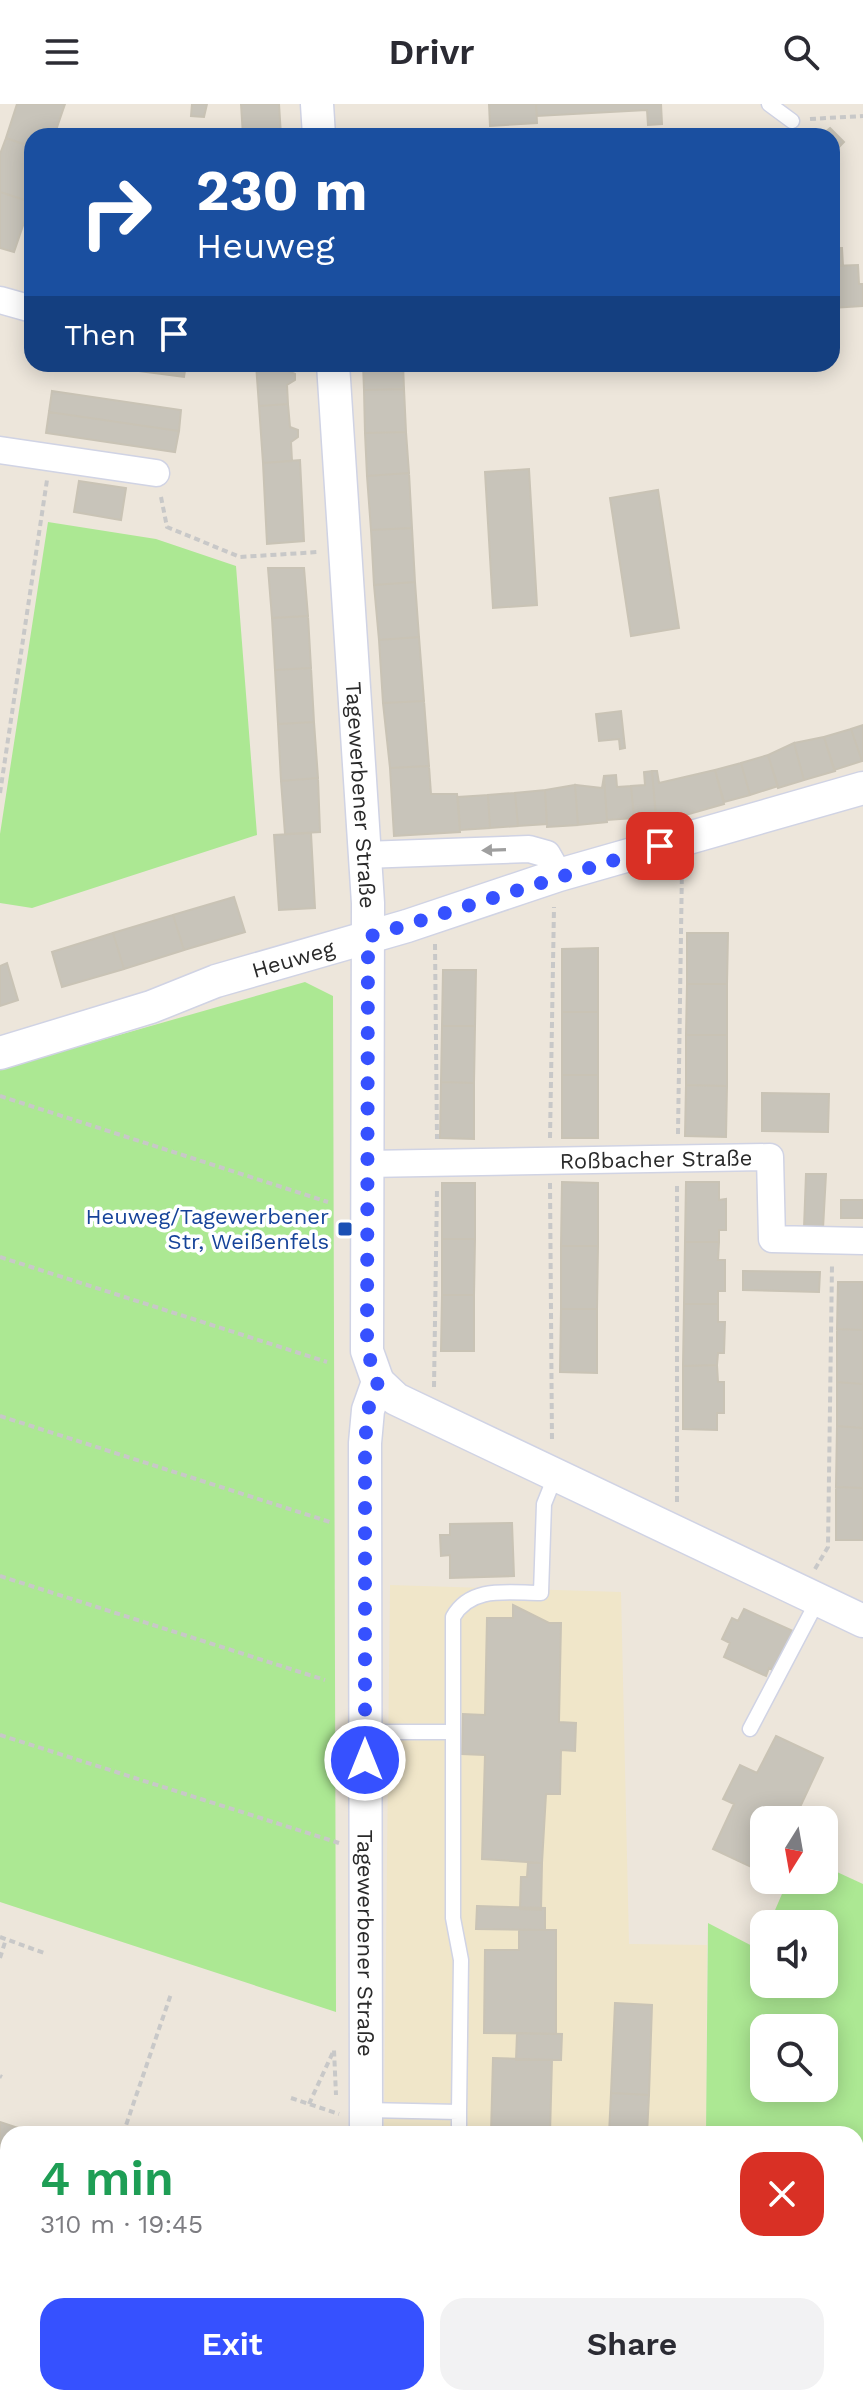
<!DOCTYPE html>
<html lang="en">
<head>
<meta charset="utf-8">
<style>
  body { margin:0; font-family:"Work Sans",sans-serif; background:#f2f2f3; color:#2b2b33; height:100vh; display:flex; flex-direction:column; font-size:30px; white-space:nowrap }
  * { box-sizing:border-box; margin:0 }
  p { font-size:26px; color:#7c7c81 }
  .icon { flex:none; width:44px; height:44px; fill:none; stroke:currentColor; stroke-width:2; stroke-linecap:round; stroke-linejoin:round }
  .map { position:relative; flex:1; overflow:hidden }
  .sheet { position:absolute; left:0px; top:2022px; width:864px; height:280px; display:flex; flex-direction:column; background:#fff; border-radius:24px 24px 0 0; box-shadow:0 4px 20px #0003 }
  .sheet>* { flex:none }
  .hud { position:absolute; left:24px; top:24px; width:816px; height:244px; border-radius:24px; box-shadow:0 4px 20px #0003; background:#1a4fa0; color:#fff; overflow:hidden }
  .needle { width:52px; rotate:191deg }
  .tools { position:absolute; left:750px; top:1702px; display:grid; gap:16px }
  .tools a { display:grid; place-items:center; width:88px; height:88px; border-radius:16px; background:#fff; box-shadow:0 4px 20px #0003; font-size:40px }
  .pin { position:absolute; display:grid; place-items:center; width:68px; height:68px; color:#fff; margin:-34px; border-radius:16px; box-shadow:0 4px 12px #0006 }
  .me { position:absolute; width:88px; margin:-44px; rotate:0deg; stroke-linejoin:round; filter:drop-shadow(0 0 6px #0008) }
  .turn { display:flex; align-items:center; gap:28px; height:168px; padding:0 40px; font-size:36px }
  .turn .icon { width:104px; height:104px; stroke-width:2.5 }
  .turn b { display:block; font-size:56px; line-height:68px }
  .then { display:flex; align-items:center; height:76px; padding:0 40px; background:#0003; gap:16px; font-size:30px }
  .round { display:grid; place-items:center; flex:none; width:84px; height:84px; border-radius:24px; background:#f2f2f3 }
  .head { display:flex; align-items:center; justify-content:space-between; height:136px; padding:0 40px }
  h1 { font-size:48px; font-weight:600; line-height:60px; color:#1e9e55 }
  .cta { display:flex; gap:16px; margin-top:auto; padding:16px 40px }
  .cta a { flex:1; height:92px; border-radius:24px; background:#3651ff; color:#fff; font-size:32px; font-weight:600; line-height:92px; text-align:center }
  .cta a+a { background:#f2f2f3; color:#2b2b33 }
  header { display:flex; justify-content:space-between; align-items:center; height:104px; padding:0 40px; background:#fff; font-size:36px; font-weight:600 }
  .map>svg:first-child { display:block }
  .education { fill:#f0e6c9 }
  .green { fill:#ace893; fill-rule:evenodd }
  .building { fill:#c8c4ba; stroke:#c9c3b5; stroke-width:2 }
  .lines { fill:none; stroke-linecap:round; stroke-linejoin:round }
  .service-casing { stroke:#d0d3e4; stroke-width:17 }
  .minor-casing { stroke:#d0d3e4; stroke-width:29 }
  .tertiary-casing { stroke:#d0d3e4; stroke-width:35 }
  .path { stroke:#c8c8c8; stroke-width:4; stroke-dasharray:6 4; stroke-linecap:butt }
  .service { stroke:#fff; stroke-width:14 }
  .minor { stroke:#fff; stroke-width:26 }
  .tertiary { stroke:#fff; stroke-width:32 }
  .oneway { fill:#9f9f9f }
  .route { stroke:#3651ff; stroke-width:14; stroke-dasharray:0 25.2 }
  .transit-dot { fill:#1a4fb4; stroke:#fff; stroke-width:3 }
  .labels { text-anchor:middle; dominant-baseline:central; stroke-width:7; stroke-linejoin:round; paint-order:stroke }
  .street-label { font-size:22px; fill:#2a2a2a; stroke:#fff }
  .transit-label { font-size:22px; fill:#164399; stroke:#fff; text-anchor:end }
</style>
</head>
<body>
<header><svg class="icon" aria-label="menu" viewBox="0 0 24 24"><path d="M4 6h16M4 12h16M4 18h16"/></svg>Drivr<svg class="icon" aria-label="search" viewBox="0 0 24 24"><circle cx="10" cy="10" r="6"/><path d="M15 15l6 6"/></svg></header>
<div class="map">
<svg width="863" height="2302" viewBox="0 0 863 2302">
  <rect width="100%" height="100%" fill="#ede6db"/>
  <path class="education" d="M 390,1481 L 621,1488 L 629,1840 L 707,1841 L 706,2030 L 384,2030 Z
    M 381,2294 L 705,2294 L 705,2302 L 381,2302 Z"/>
  <path class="green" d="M 48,418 L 156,435 L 236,462 L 257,731 L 32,804 L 0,799 L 0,730 Z
    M 305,878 L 333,892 L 336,1908 L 0,1798 L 0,965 Z
    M 824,1762 L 863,1780 L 863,2302 L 705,2302 L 705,2294 L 856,2294 L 856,2030 L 706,2030 L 708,1819 L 758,1845 L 764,1833 L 764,1880 L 824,1880 L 824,1820 L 769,1820 L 788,1776 L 824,1776 ZM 764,1924 L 824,1924 L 824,1984 L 764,1984 Z"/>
  <path class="building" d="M 17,0 L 65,0 L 54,32 L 32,32 L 32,43 L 6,34 Z
    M 192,0 L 207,0 L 204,13 L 191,12 Z
    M 241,0 L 279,0 L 281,32 L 243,32 Z
    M 489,0 L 536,0 L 537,19 L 490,22 Z
    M 536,0 L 661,0 L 662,20 L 648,21 L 647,6 L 537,12 Z
    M 830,24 L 844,38 L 838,44 L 832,32 L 824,29 Z
    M 416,26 L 417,32 L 368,32 L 368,29 Z
    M 6,34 L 32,43 L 31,98 L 0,88 L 0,50 Z
    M 0,88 L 31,98 L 14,148 L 0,144 Z
    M 832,144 L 842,144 L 843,162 L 832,162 Z
    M 858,161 L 859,180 L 863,180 L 863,202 L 832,204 L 832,162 Z
    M 85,260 L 186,260 L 184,273 Z
    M 256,260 L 286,260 L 286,266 L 295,270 L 295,276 L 287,281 L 288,300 L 259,302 Z
    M 363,260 L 403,260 L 404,285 L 364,286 Z
    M 404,285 L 406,328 L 365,329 L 364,286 Z
    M 52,287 L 181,306 L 179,327 L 49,308 Z
    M 288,300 L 290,323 L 298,326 L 298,333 L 291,338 L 292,357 L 263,359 L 259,302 Z
    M 49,308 L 179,327 L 175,348 L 46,329 Z
    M 406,328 L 409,369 L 367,372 L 365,329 Z
    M 300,356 L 304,437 L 267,440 L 263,359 Z
    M 529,365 L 537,501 L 493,504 L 485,368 Z
    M 409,369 L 412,424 L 371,426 L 367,372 Z
    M 79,377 L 126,384 L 121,416 L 74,408 Z
    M 658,386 L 679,524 L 631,532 L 610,394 Z
    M 412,424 L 415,478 L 374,481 L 371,426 Z
    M 268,464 L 304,464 L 308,512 L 272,514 Z
    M 415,478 L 419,533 L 379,536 L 374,481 Z
    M 308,512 L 311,564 L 275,566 L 272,514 Z
    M 419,533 L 424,597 L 383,599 L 379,536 Z
    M 311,564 L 314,618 L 278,620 L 275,566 Z
    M 424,597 L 429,662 L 390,664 L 383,599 Z
    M 621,607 L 625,644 L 620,645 L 619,635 L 599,637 L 596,610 Z
    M 314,618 L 318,674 L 281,677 L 278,620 Z
    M 863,621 L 863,657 L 862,657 L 851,625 Z
    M 851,625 L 862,657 L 834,666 L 824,633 Z
    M 824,633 L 835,667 L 804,676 L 794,639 Z
    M 794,639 L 804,676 L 778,684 L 768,651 Z
    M 768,651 L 778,682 L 750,691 L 741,659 Z
    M 741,659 L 750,691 L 724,698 L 715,666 Z
    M 429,662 L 431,690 L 457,690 L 460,728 L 394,732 L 390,664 Z
    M 715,666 L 724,700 L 682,712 L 656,714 L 652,667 L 657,667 L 659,679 Z
    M 652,667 L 656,712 L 634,714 L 631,682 L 645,681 L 644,668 Z
    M 616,671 L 617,683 L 631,682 L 634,714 L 607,716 L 604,672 Z
    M 604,672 L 607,718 L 578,721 L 575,681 L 602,684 Z
    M 318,674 L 320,728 L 285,730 L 281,677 Z
    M 575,681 L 578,721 L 547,723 L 545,686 Z
    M 545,686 L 547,720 L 518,722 L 515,689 Z
    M 515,689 L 518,722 L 490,724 L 488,691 Z
    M 488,691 L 490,724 L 460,726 L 458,693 Z
    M 311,729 L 315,804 L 279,806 L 274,731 Z
    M 234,793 L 245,828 L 184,846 L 173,811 Z
    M 173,811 L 184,846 L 124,865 L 113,829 Z
    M 113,829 L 124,865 L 62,883 L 52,848 Z
    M 687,829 L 728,829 L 727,880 L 687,880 Z
    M 598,844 L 598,908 L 562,908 L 562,845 Z
    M 7,859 L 18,896 L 0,902 L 0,862 Z
    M 443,866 L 476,866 L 475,922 L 442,922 Z
    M 687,880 L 727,880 L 727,931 L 686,931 Z
    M 562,908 L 598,908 L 598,971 L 562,971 Z
    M 442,922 L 475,922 L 474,979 L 441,978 Z
    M 686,931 L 727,931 L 727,982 L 686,981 Z
    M 562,971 L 598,971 L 598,1034 L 562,1034 Z
    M 441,978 L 474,979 L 474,1035 L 440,1034 Z
    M 686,981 L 727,982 L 726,1033 L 685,1032 Z
    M 762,989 L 829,990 L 828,1028 L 762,1027 Z
    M 806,1070 L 826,1070 L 823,1125 L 804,1124 Z
    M 562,1078 L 598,1079 L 598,1142 L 561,1142 Z
    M 686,1078 L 719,1078 L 719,1096 L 726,1095 L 726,1126 L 719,1126 L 719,1138 L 685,1138 Z
    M 442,1079 L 475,1079 L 475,1135 L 442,1135 Z
    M 841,1096 L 863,1096 L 863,1114 L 841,1114 Z
    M 442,1135 L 475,1135 L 474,1191 L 442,1191 Z
    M 685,1138 L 719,1138 L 718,1156 L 725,1156 L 725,1187 L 718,1187 L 718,1200 L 684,1200 Z
    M 561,1142 L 598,1142 L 597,1205 L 561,1205 Z
    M 743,1167 L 820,1168 L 819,1188 L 743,1186 Z
    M 838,1178 L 863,1178 L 863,1226 L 837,1225 Z
    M 442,1191 L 474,1191 L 474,1247 L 441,1247 Z
    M 684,1200 L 718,1200 L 718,1218 L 725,1218 L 724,1249 L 718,1249 L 717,1261 L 683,1262 Z
    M 561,1205 L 597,1205 L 597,1269 L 560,1268 Z
    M 837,1225 L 863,1226 L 863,1280 L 837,1278 Z
    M 717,1261 L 718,1278 L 724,1278 L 724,1309 L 717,1309 L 717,1326 L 683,1325 L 683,1262 Z
    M 837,1278 L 863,1280 L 863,1324 L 837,1322 Z
    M 837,1322 L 863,1324 L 863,1384 L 836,1383 Z
    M 836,1383 L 863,1384 L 863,1436 L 836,1436 Z
    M 512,1419 L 514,1472 L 450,1474 L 450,1451 L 441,1452 L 440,1431 L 450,1431 L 450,1420 Z
    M 513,1501 L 549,1519 L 561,1519 L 559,1618 L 576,1619 L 575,1647 L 561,1646 L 560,1690 L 546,1690 L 542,1759 L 482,1755 L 485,1651 L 462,1650 L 463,1610 L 485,1611 L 487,1514 L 513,1514 Z
    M 744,1505 L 793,1527 L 774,1567 L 769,1564 L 766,1572 L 724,1553 L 730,1539 L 722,1535 L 732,1514 L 738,1517 Z
    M 776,1632 L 823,1654 L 794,1716 L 764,1716 L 764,1769 L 713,1745 L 734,1700 L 723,1695 L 740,1661 L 757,1669 Z
    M 528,1759 L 542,1759 L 541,1806 L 520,1805 L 521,1773 L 527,1773 Z
    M 477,1802 L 545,1804 L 545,1826 L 476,1825 Z
    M 519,1826 L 556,1826 L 556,1930 L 484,1929 L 485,1846 L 519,1846 Z
    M 615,1899 L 652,1901 L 649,1991 L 611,1989 Z
    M 517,1929 L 562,1930 L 561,1956 L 516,1956 Z
    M 493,1954 L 552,1956 L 550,2030 L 491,2030 Z
    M 611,1989 L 649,1991 L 647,2030 L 609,2030 Z
    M 0,2018 L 36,2030 L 8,2030 L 8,2231 L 0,2230 Z
    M 859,2173 L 863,2173 L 863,2197 L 858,2197 Z
    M 579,2294 L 681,2294 L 681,2302 L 579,2302 Z"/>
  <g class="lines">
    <g class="service-casing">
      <path id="service" d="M 769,0 L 792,17
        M 750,1625 L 818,1496
        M 365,1628 L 453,1628
        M 366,2006 L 459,2008 L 459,2030
        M 459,2008 L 461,1856 L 453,1814 L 453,1513 C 471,1481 509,1489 541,1489 L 544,1400 L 556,1370
        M 0,2251 L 8,2253"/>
    </g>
    <g class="minor-casing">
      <g id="minor">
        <path d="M 0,196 L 32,205"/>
        <path d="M 0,346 L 156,369"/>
        <path d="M 364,751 L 529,745 L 547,750 L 559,771"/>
        <path id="s1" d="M 366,1060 L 770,1053 L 772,1135 L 863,1137"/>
      </g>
    </g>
    <g class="tertiary-casing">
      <g id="tertiary">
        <path d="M 317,0 L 319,32"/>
        <path id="s2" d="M 333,260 L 368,799 L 367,1247 L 378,1278 L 368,1306 L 365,1339 L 366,2030"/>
        <path id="s3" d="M 0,949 L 151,903 L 216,877 L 407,822 L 559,771 L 863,684"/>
        <path d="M 378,1278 L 396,1295 L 863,1517"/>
        <path d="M 364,2302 L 364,2294"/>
      </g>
    </g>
    <path class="path" d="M 810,15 L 863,12
      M 161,393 L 167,423 L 240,453 L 318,448
      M 0,689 L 47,376
      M 435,840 L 437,1035
      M 0,992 L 328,1098
      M 678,1030 L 682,763
      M 550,1034 L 554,803
      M 550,1079 L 552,1338
      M 0,1153 L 327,1258
      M 434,1283 L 437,1084
      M 0,1312 L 330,1418
      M 677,1398 L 677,1079
      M 815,1465 L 828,1443 L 832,1161
      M 0,1472 L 325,1576
      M 0,1631 L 339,1739
      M 0,1833 L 44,1849
      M 0,1854 L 6,1835
      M 0,1972 L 2,1973
      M 291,1994 L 339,2010
      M 309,2000 L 334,1946 L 336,1991
      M 123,2030 L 171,1890"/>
    <use href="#service" class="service"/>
    <use href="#minor" class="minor"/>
    <use href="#tertiary" class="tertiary"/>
  </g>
  <defs><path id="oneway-solid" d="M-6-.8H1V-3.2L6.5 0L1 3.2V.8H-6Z" transform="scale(2)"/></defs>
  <use class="oneway" href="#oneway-solid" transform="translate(494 746) rotate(178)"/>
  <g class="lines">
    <path class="route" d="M 365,1656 L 365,1339 L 368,1306 L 378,1278 L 367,1247 L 368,833 L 660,742"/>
  </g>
  <rect class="transit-dot" x="337" y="1117" width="16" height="16" rx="4"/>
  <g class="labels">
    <g class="street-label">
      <text stroke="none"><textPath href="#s2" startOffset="432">Tagewerbener Straße</textPath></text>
      <text stroke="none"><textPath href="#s3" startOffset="308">Heuweg</textPath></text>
      <text stroke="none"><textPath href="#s1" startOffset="290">Roßbacher Straße</textPath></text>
      <text stroke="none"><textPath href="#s2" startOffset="1584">Tagewerbener Straße</textPath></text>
    </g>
    <g class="transit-label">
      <text x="329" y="1112">Heuweg/Tagewerbener<tspan x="329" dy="25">Str, Weißenfels</tspan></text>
    </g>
  </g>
</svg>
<div class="tools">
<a><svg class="needle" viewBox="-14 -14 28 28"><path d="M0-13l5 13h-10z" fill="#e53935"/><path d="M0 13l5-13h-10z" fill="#7c7c81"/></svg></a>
<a><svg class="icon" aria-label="sound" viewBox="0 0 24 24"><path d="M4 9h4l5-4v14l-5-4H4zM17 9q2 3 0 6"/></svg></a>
<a><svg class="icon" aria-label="search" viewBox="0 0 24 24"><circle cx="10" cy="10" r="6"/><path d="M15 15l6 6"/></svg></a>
</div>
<div class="pin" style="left:660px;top:742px;background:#d93025"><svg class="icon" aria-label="arrive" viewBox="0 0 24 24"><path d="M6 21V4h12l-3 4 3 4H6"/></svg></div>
<svg class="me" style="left:365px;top:1656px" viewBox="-20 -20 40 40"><circle r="17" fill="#3651ff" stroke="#fff" stroke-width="3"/><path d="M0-11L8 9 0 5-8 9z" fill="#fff"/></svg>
<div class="hud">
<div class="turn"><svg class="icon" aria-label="right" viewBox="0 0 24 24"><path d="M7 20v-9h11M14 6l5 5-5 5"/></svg><div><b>230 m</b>Heuweg</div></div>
<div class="then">Then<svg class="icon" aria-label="arrive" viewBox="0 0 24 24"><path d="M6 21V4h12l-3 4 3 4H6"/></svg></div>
</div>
<section class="sheet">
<div class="head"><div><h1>4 min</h1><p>310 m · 19:45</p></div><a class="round" style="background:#d93025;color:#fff"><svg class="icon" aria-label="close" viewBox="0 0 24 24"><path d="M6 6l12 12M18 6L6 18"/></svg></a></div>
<div class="cta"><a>Exit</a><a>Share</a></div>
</section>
</div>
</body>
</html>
